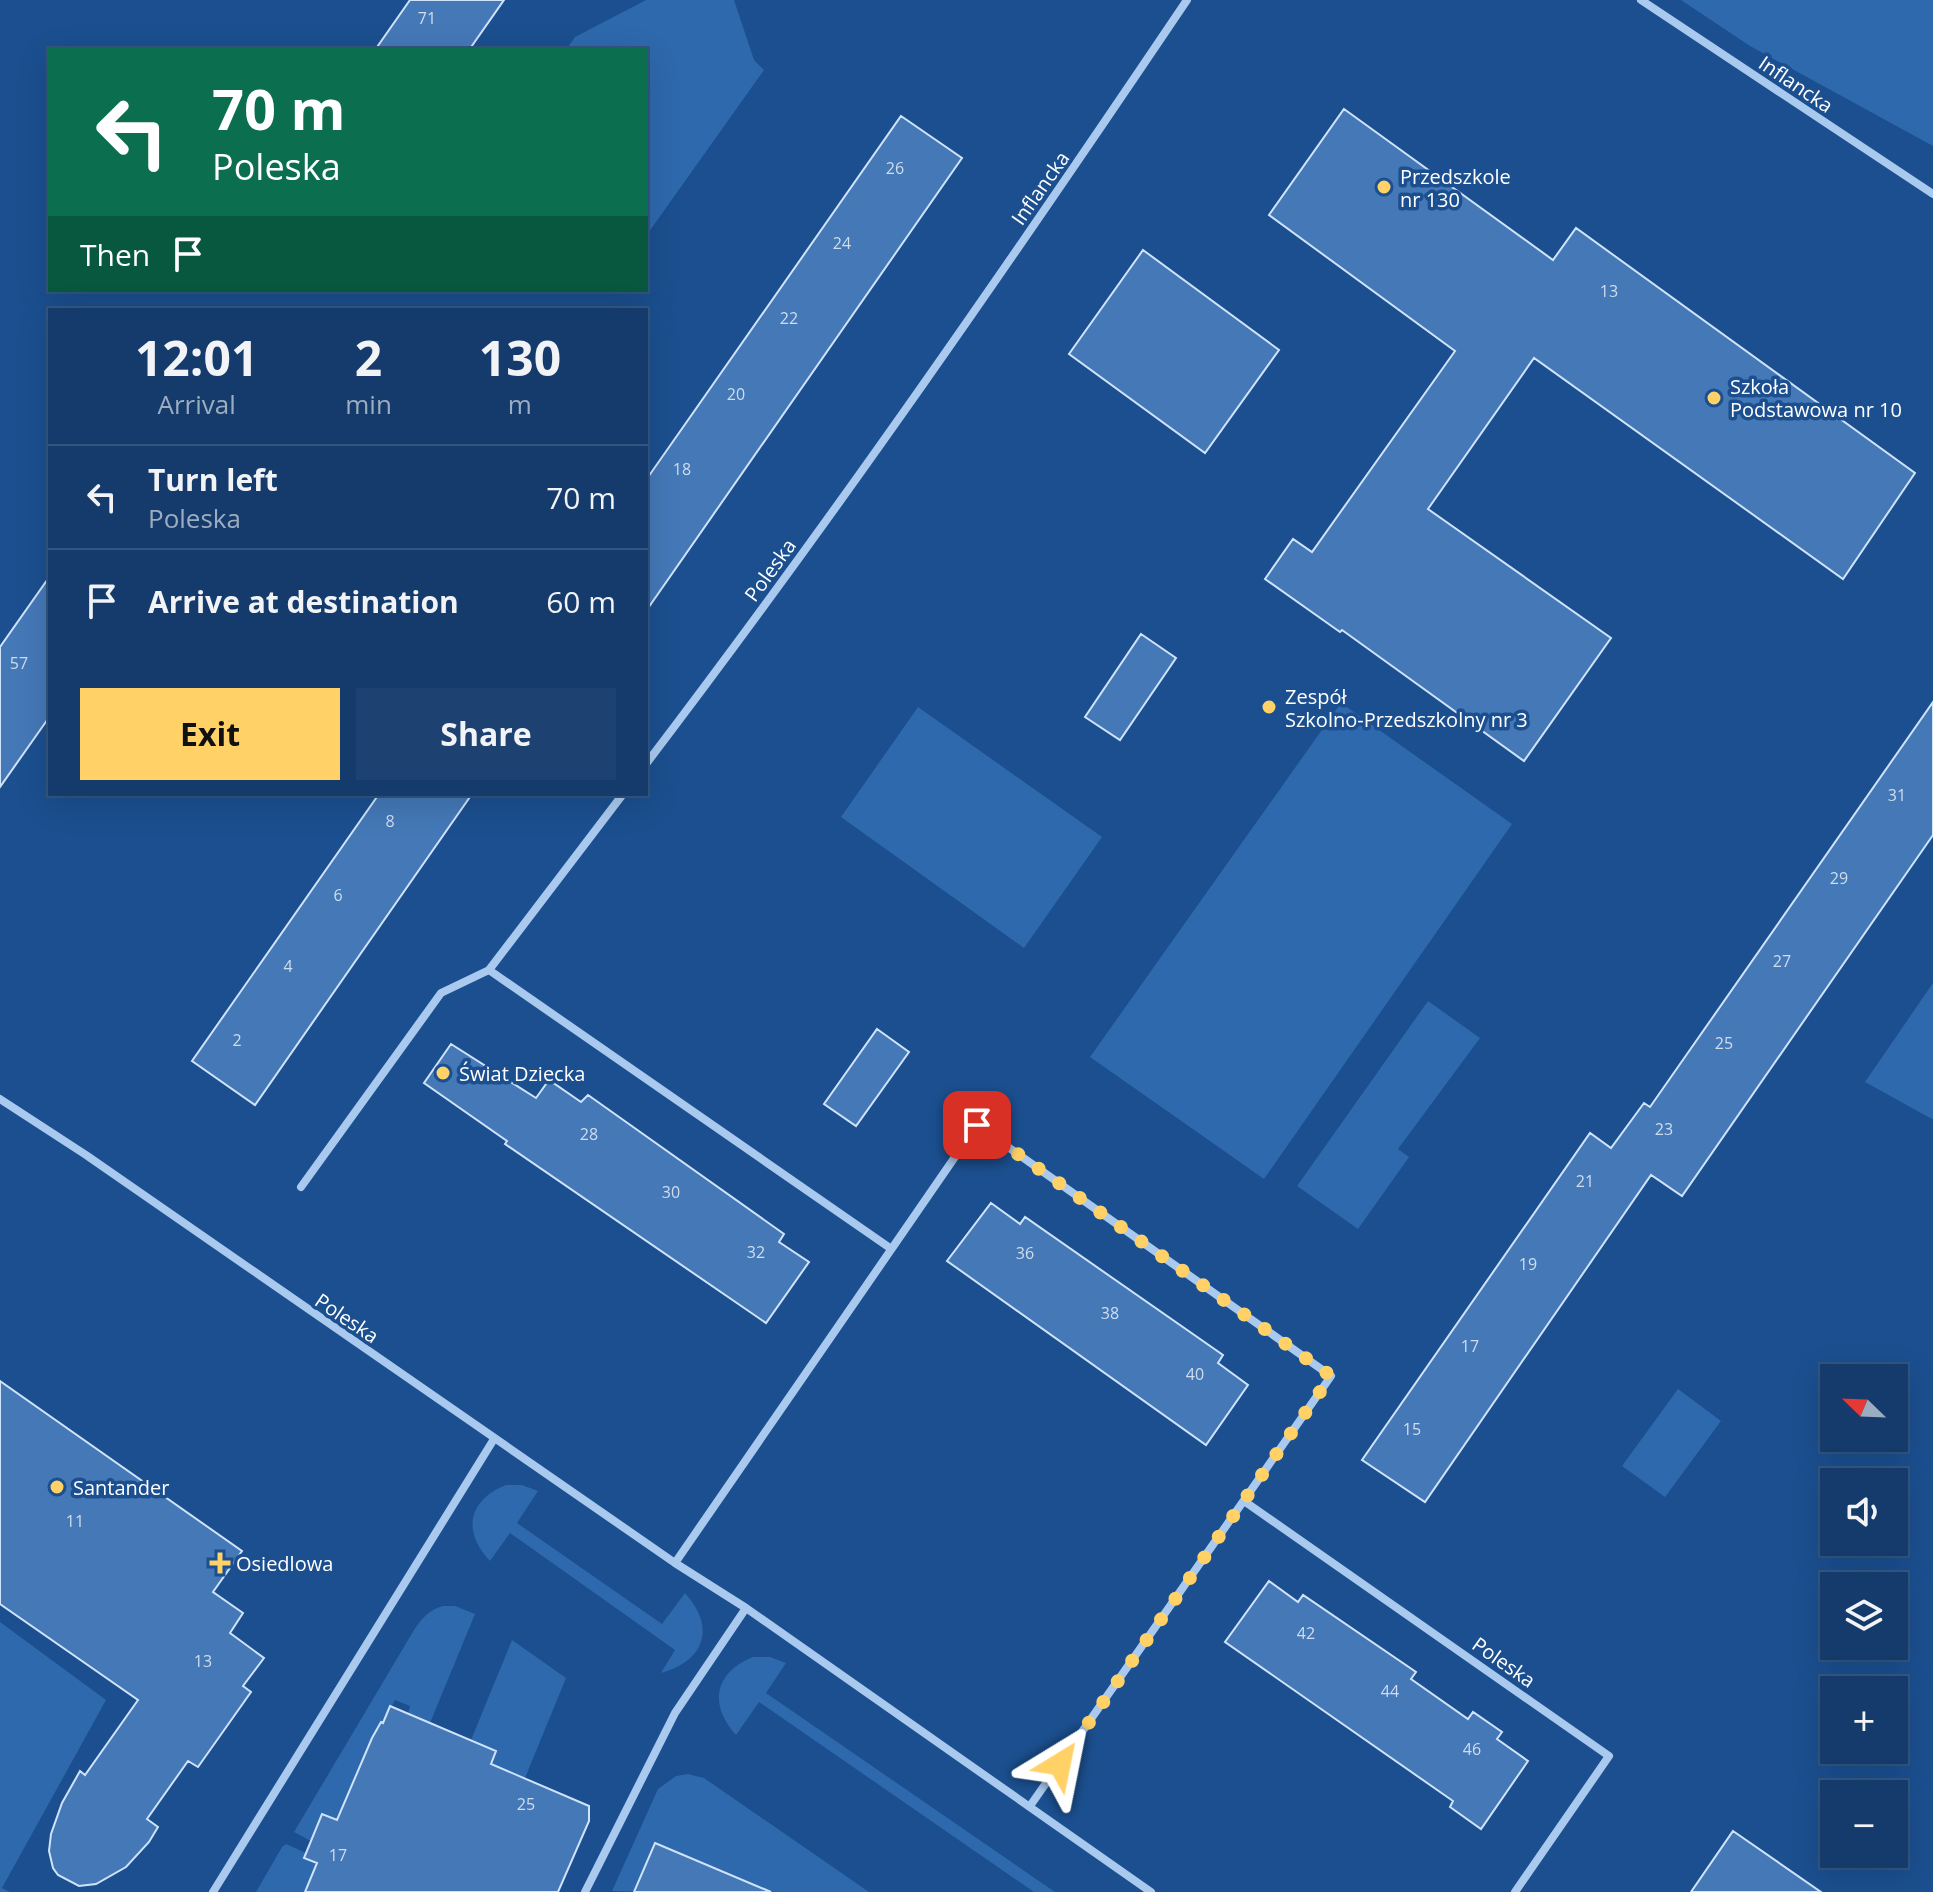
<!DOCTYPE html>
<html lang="en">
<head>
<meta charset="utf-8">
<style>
  body { margin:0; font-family:"Open Sans",sans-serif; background:#1d4271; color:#f1f3f6; height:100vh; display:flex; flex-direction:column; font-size:30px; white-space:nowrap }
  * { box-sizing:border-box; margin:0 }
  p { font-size:26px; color:#9dadc1 }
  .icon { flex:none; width:44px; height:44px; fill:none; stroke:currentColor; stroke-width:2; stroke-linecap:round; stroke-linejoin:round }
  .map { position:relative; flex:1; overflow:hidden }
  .side { position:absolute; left:48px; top:308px; width:600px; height:488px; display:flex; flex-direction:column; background:#143b6b; border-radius:0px; box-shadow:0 8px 32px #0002,0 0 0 2px #33557e }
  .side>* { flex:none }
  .hud { position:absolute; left:48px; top:48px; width:600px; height:244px; border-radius:0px; box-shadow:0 8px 32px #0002,0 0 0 2px #33557e; background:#0b6e4f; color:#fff; overflow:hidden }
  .needle { width:52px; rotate:293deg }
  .tools { position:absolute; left:1820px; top:1364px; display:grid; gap:16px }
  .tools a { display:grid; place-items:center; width:88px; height:88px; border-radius:0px; background:#143b6b; box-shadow:0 8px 32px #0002,0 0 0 2px #33557e; font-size:40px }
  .pin { position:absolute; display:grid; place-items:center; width:68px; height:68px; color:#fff; margin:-34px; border-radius:16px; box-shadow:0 4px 12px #0006 }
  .me { position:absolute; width:88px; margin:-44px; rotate:35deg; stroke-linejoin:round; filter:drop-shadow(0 0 6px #0008) }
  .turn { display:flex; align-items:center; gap:28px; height:168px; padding:0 32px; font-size:36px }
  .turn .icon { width:104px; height:104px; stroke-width:2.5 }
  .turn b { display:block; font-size:56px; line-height:68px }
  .then { display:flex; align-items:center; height:76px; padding:0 32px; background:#0003; gap:16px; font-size:30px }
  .eta { display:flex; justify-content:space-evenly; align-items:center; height:136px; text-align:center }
  .eta b { font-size:48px; font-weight:700; line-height:56px }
  .primary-button { display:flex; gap:16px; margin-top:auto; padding:16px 32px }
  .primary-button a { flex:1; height:92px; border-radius:0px; background:#ffd166; color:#111; font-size:32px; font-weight:700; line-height:92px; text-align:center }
  .primary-button a+a { background:#1d4271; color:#f1f3f6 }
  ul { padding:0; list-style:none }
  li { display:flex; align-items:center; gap:24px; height:104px; padding:0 32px; border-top:2px solid #33557e }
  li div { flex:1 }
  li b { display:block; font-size:30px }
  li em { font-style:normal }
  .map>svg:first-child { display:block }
  .green { fill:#2e69ad }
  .building { fill:#4478b7; stroke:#cfe3fa; stroke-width:2 }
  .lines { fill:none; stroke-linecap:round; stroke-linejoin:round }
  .street { stroke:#a9c9ee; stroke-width:8 }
  .route { stroke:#ffd166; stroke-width:14; stroke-dasharray:0 25.2 }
  .poi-dot { fill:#ffd166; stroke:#1b4f8f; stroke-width:3 }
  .labels { text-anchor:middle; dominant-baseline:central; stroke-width:7; stroke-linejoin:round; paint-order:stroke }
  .number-label { font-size:16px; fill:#d0dded }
  .street-label { font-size:20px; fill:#fff; stroke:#1b4f8f }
  .poi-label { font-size:20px; fill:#fff; stroke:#1b4f8f; text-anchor:start }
</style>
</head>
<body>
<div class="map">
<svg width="1933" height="1892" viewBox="0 0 1933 1892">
  <rect width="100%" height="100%" fill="#1b4f8f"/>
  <path class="green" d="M 646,0 L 734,0 L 754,60 L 764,70 L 646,236 L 646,50 L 566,50 L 575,37 Z
    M 1681,0 L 1933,0 L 1933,146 L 1750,46 Z
    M 1341,703 L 1512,824 L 1264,1179 L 1090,1057 Z
    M 918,707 L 1102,837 L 1024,948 L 841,817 Z
    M 1933,983 L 1933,1118 L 1932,1119 L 1865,1082 Z
    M 1428,1001 L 1480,1038 L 1398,1149 L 1409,1157 L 1358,1229 L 1297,1186 Z
    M 1678,1389 L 1721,1421 L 1665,1497 L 1622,1466 Z
    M 506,1485 L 522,1485 L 538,1491 L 517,1523 L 662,1624 L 685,1593 C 716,1627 705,1661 661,1673 L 675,1650 L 510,1533 L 490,1561 C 462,1532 468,1500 506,1485 Z
    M 443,1606 L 455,1606 L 475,1614 L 430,1723 L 408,1714 L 410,1706 L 395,1700 L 383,1723 L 380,1723 L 337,1820 L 311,1841 L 294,1832 L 411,1635 C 420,1621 426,1611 443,1606 Z
    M 0,1622 L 106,1700 L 2,1888 L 10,1892 L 0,1892 Z
    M 512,1640 L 566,1678 L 525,1778 L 491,1764 L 496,1751 L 471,1740 Z
    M 753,1657 L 770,1657 L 786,1663 L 766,1693 L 1055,1892 L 1034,1892 L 759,1702 L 736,1735 C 708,1704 715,1672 753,1657 Z
    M 688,1774 L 704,1778 L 869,1892 L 771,1892 L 656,1843 L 636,1888 L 646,1892 L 612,1891 L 658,1789 L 676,1776 Z
    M 286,1844 L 306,1853 L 304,1858 L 317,1863 L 305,1892 L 256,1892 L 282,1847 Z"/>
  <path class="building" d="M 410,0 L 504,0 L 469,50 L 375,50 Z
    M 1344,109 L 1553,260 L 1576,228 L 1915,473 L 1843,579 L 1534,358 L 1428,509 L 1611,638 L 1524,761 L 1342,630 L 1340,632 L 1265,579 L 1293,539 L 1312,552 L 1455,351 L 1269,215 Z
    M 901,116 L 962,158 L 646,611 L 646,480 Z
    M 1143,250 L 1279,350 L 1205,453 L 1069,354 Z
    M 50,576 L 50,716 L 0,787 L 0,647 Z
    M 1141,634 L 1176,658 L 1120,740 L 1085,717 Z
    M 1933,702 L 1933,835 L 1682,1196 L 1651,1175 L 1425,1502 L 1362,1460 L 1590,1133 L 1611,1148 L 1644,1103 L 1650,1107 Z
    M 379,794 L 472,794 L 255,1105 L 192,1061 Z
    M 877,1029 L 909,1052 L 856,1126 L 824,1104 Z
    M 451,1044 L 536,1098 L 549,1080 L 581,1102 L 588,1095 L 784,1234 L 779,1242 L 809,1262 L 766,1323 L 505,1144 L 507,1141 L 424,1083 Z
    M 991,1203 L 1020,1224 L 1025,1217 L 1223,1355 L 1218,1363 L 1248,1385 L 1206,1445 L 947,1261 Z
    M 0,1381 L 242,1551 L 213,1592 L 243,1613 L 230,1633 L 264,1658 L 243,1686 L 251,1692 L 198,1767 L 188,1761 L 147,1819 L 158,1827 L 149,1842 L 126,1867 L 96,1884 L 79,1886 L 58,1875 L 53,1868 L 49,1851 L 51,1834 L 62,1803 L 80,1771 L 85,1775 L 138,1700 L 0,1604 Z
    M 1269,1581 L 1298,1602 L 1303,1595 L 1416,1672 L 1411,1679 L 1468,1719 L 1473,1712 L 1502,1732 L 1497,1739 L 1528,1761 L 1481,1829 L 1450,1807 L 1453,1801 L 1225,1642 Z
    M 390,1706 L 496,1751 L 491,1764 L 589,1806 L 589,1821 L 558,1892 L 305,1892 L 317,1863 L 304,1858 L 322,1814 L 337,1820 L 372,1738 L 381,1722 L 383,1723 Z
    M 1733,1831 L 1821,1892 L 1691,1892 Z
    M 655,1843 L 771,1892 L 634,1892 Z"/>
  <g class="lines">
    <path class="street" d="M 1641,0 L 1933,194
      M 646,764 C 835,516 1013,258 1187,0
      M 489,970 L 890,1248
      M 0,1099 L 86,1155 L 675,1563 L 746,1608 L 1151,1892
      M 301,1187 L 441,993 L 489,970 L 623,794
      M 1244,1501 L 1609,1756 L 1515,1892
      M 675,1563 L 977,1125 L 1331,1376 L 1030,1806
      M 213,1892 L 494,1439
      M 585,1892 L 675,1713 L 746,1608"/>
  </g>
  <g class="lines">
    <path class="route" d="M 977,1125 L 1331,1376 L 1060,1764"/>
  </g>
  <g class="poi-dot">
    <circle cx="1384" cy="187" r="8"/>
    <circle cx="1714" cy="398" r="8"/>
    <circle cx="1269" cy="707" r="8"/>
    <circle cx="443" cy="1073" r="8"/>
    <circle cx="57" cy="1487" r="8"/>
    <path d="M216 1551h8v8h8v8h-8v8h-8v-8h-8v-8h8z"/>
  </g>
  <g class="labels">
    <g class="number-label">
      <text x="427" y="18">71</text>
      <text x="895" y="168">26</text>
      <text x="842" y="243">24</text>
      <text x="1609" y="291">13</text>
      <text x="789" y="318">22</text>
      <text x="736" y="394">20</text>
      <text x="682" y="469">18</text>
      <text x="19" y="663">57</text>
      <text x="1897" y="795">31</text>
      <text x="390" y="821">8</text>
      <text x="1839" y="878">29</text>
      <text x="338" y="895">6</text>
      <text x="1782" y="961">27</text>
      <text x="288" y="966">4</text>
      <text x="237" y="1040">2</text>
      <text x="1724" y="1043">25</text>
      <text x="1664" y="1129">23</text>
      <text x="589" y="1134">28</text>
      <text x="1585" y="1181">21</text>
      <text x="671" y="1192">30</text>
      <text x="756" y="1252">32</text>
      <text x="1025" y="1253">36</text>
      <text x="1528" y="1264">19</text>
      <text x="1110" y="1313">38</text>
      <text x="1470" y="1346">17</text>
      <text x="1195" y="1374">40</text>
      <text x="1412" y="1429">15</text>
      <text x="75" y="1521">11</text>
      <text x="1306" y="1633">42</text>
      <text x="203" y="1661">13</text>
      <text x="1390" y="1691">44</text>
      <text x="1472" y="1749">46</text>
      <text x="526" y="1804">25</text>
      <text x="338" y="1855">17</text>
    </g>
    <g class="street-label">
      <text transform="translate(1796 84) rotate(34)">Inflancka</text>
      <text transform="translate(1040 188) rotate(-55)">Inflancka</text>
      <text transform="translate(770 570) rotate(-54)">Poleska</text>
      <text transform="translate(347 1318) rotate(34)">Poleska</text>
      <text transform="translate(1504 1662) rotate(35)">Poleska</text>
    </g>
    <g class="poi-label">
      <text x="1400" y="176">Przedszkole<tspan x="1400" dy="23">nr 130</tspan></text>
      <text x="1730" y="386">Szkoła<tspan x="1730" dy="23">Podstawowa nr 10</tspan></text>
      <text x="1285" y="696">Zespół<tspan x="1285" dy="23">Szkolno-Przedszkolny nr 3</tspan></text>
      <text x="459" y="1073">Świat Dziecka</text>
      <text x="73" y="1487">Santander</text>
      <text x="236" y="1563">Osiedlowa</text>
    </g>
  </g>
</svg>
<div class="tools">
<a><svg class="needle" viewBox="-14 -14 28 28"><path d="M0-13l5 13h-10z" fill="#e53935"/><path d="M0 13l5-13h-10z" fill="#9dadc1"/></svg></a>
<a><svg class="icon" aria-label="sound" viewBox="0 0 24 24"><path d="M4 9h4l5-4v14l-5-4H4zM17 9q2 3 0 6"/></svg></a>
<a><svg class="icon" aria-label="layers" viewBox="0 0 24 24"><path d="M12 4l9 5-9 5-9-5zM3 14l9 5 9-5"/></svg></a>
<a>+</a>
<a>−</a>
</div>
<div class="pin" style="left:977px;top:1125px;background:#d93025"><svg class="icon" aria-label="arrive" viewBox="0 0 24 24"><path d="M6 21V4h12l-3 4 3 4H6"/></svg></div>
<svg class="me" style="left:1060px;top:1764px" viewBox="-20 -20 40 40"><path d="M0-17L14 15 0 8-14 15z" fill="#ffd166" stroke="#fff" stroke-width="4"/></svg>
<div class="hud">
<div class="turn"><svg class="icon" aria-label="left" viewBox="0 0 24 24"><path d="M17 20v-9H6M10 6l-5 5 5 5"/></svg><div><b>70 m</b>Poleska</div></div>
<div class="then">Then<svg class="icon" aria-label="arrive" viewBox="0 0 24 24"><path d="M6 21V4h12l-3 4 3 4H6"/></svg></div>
</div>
<section class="side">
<div class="eta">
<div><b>12:01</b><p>Arrival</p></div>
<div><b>2</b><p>min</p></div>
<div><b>130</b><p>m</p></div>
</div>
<ul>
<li><svg class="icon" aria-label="left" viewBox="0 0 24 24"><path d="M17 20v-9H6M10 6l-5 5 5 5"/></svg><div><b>Turn left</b><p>Poleska</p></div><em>70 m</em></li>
<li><svg class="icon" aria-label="arrive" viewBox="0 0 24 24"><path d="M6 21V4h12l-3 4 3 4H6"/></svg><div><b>Arrive at destination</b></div><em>60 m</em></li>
</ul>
<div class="primary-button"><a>Exit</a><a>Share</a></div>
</section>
</div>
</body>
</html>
